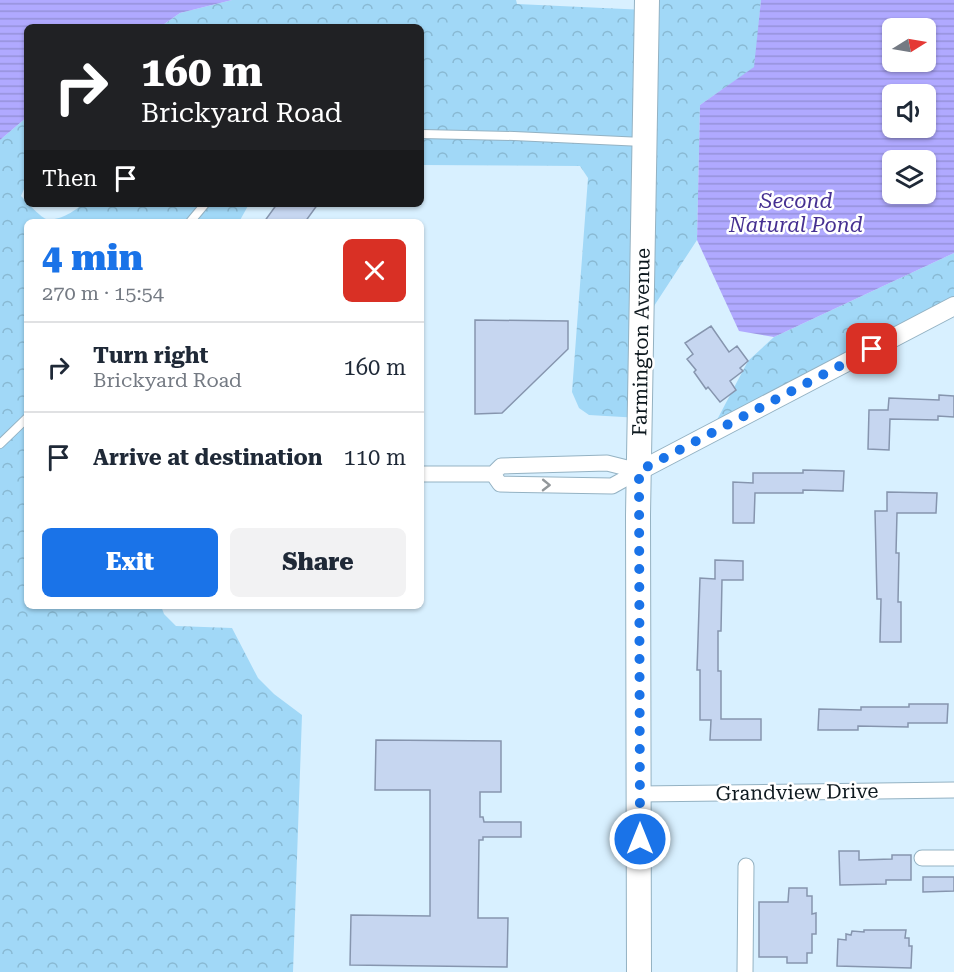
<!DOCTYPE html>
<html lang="en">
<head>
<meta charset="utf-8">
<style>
  body { margin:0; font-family:"Roboto Serif",serif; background:#f2f2f3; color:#1f2937; height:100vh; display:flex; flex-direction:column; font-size:22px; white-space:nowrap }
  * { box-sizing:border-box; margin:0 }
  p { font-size:20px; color:#747a83 }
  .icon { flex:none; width:33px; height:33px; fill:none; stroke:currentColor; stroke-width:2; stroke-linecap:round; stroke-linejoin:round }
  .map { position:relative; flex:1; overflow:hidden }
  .panel { position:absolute; left:24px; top:219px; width:400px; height:390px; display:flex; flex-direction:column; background:#fff; border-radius:9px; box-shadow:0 2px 4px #0004 }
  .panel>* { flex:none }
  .banner { position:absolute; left:24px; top:24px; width:400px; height:183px; border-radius:9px; box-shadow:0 2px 4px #0004; background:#202124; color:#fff; overflow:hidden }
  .needle { width:39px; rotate:79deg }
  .fabs { position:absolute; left:882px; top:18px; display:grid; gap:12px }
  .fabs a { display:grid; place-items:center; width:54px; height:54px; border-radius:9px; background:#fff; box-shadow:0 2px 4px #0004; font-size:30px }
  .pin { position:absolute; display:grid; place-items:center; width:51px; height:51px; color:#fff; margin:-26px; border-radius:12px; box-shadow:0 3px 9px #0006 }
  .me { position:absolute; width:66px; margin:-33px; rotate:0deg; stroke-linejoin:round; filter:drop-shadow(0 0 4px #0008) }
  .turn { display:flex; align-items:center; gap:21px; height:126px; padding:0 18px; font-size:27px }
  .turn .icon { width:78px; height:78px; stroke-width:2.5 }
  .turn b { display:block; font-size:42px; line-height:51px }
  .then { display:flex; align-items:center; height:57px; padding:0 18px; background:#0003; gap:12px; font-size:22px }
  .round { display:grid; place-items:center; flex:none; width:63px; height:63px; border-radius:9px; background:#f2f2f3 }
  .overview { display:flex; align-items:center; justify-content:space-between; height:102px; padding:0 18px }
  h1 { font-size:36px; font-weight:800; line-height:45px; color:#1a73e8 }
  .primary-button { display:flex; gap:12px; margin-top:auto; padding:12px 18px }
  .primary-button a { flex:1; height:69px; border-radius:9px; background:#1a73e8; color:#fff; font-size:24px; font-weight:800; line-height:69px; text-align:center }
  .primary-button a+a { background:#f2f2f3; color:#1f2937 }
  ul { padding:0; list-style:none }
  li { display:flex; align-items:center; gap:18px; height:90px; padding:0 18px; border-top:2px solid #e0e1e3 }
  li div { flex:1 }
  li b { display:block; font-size:22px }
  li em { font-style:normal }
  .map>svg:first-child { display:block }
  .forest { fill:url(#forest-crowns) }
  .water { fill:url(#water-rules); fill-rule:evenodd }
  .building { fill:#c6d6f0; stroke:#8695ae; stroke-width:1.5 }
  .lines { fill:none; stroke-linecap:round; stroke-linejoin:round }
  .service-casing { stroke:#94b2c3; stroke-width:10 }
  .minor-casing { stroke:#94b2c3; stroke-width:17 }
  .tertiary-casing { stroke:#94b2c3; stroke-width:20 }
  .primary-casing { stroke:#94b2c3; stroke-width:26 }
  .service { stroke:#fff; stroke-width:8 }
  .minor { stroke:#fff; stroke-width:15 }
  .tertiary { stroke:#fff; stroke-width:18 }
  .primary { stroke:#fff; stroke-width:24 }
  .oneway { stroke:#92979a }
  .route { stroke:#1a73e8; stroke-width:10; stroke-dasharray:0 18 }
  .labels { text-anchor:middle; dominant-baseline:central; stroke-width:5; stroke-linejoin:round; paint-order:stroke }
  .street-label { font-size:20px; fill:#0d181e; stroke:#fff }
  .water-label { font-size:21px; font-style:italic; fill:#463091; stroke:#fff }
</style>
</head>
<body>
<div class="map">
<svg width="954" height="972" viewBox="0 0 954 972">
  <defs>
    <pattern id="forest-crowns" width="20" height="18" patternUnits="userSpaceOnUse" patternTransform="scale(1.5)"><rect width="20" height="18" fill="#a1d8f7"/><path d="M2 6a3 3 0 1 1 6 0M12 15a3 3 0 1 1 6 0" fill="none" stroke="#89b9d3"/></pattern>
    <pattern id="water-rules" width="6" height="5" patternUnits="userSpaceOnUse" patternTransform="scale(1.5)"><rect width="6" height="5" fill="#b0a9ff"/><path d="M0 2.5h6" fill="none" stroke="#9691da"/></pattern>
  </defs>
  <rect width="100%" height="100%" fill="#d8f0ff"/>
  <path class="forest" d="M 232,0 L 516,0 L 517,4 L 646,10 L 647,0 L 761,0 L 755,67 L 700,105 L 697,240 L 641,326 L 640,418 L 589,415 L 579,408 L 572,392 L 588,178 L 580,166 L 422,165 L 422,27 L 160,27 L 180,13 Z
    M 27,117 L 27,182 L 21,196 C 26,201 39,216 46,219 C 57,222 76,211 82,204 L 249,204 L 239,222 L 27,222 L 27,606 L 161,606 L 164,614 L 176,626 L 232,628 L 258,678 L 274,694 L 302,715 L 293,972 L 0,972 L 0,140 Z
    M 954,253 L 954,306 L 709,435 L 748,361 L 774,337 Z"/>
  <path class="water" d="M 0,0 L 232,0 L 180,13 L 160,27 L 27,27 L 27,117 L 0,140 Z
    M 761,0 L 954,0 L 954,253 L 774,337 L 739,331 L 697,240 L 700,105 L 754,67 ZM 892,28 L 926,28 L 926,62 L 892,62 ZM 892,94 L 926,94 L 926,128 L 892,128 ZM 892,160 L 926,160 L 926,194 L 892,194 Z"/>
  <path class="building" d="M 277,204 L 318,204 L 305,222 L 264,222 Z
    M 475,320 L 568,321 L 568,349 L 502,413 L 475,414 Z
    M 711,326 L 729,352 L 737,346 L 748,361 L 740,368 L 743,371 L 730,381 L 736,390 L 720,402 L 708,387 L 706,389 L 694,372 L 696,370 L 687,359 L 693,354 L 685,343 Z
    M 939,395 L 954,396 L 954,417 L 938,416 L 938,420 L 890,419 L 889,450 L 868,449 L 869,410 L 888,410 L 889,398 L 939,400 Z
    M 803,470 L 844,471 L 843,491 L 803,490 L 803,493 L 755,493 L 754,523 L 733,523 L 733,482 L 753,483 L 753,473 L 803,473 Z
    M 887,492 L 937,493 L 936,513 L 897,513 L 896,553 L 899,553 L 898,602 L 901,602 L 901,642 L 880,642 L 881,599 L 877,599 L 875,511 L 887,511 Z
    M 715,560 L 743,561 L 743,580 L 722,580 L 721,631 L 718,631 L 718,671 L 721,671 L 721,719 L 761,719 L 761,740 L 710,740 L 711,720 L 700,720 L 700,670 L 697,670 L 700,578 L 715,579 Z
    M 909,704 L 948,704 L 947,723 L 908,723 L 908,727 L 858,726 L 858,730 L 818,730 L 819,709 L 861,710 L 861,707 L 909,707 Z
    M 376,740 L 501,741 L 501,792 L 480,792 L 480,817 L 483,817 L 484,822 L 521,822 L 521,837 L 483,837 L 483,840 L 479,840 L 478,918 L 508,918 L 507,967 L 350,965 L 351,915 L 430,916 L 430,790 L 375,790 Z
    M 839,851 L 859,851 L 859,860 L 892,859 L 892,855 L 911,855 L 911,880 L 886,880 L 886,884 L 840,885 Z
    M 923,877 L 954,877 L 954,891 L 923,892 Z
    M 789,888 L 807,888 L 807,896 L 812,896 L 812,914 L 816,913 L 816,934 L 812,934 L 812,953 L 807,953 L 807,963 L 787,963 L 787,957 L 759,957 L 759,902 L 788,902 Z
    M 864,930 L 906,930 L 905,938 L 909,938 L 909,946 L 912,946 L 911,968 L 837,966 L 838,939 L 846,940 L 846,934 L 851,935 L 852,931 L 864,932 Z"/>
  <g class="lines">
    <g class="service-casing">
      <path id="service" d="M 422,134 L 514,136 L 643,142
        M 190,222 L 205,204
        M 0,444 L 27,418"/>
    </g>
    <g class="minor-casing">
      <path id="minor" d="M 422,474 L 493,474 L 501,466 L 607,463 L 639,471
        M 493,474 L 500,484 L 612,486 L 639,471
        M 640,794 L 954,790
        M 922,858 L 954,858
        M 745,972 L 746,866"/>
    </g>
    <g class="tertiary-casing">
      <path id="tertiary" d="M 639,471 L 954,306"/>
    </g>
    <g class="primary-casing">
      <path id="primary" d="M 639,972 L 638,515 L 647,0"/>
    </g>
    <use href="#service" class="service"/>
    <use href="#minor" class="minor"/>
    <use href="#tertiary" class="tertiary"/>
    <use href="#primary" class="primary"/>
  </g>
  <defs><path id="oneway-chevron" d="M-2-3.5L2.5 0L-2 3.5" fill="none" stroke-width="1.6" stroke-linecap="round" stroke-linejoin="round" transform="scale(1.5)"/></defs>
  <use class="oneway" href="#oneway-chevron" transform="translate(546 485) rotate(1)"/>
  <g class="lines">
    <path class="route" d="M 640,839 L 639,471 L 872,349"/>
  </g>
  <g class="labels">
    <g class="street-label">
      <text transform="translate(641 342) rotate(-89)">Farmington Avenue</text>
      <text transform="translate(797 792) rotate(-1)">Grandview Drive</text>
    </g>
    <g class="water-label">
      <text x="796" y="201">Second<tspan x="796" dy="24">Natural Pond</tspan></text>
    </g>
  </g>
</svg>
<div class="fabs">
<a><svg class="needle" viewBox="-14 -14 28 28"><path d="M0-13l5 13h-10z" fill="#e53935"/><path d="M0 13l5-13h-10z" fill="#747a83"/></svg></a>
<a><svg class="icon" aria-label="sound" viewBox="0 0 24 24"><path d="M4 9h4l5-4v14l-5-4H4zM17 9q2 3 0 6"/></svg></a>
<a><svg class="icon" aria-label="layers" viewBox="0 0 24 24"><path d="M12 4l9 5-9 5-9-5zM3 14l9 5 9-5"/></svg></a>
</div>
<div class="pin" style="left:872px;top:349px;background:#d93025"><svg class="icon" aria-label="arrive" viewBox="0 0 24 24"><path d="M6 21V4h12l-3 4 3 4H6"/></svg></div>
<svg class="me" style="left:640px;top:839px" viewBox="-20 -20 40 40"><circle r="17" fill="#1a73e8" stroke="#fff" stroke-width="3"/><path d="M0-11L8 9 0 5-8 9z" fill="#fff"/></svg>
<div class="banner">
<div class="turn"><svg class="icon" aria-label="right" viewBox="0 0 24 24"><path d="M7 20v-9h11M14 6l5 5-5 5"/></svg><div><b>160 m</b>Brickyard Road</div></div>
<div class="then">Then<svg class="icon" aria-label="arrive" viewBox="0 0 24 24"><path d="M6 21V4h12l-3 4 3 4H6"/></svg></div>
</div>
<section class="panel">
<div class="overview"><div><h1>4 min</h1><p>270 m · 15:54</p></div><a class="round" style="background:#d93025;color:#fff"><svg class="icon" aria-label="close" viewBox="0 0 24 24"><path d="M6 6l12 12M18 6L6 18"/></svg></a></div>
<ul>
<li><svg class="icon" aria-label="right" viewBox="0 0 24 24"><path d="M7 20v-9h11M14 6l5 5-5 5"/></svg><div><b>Turn right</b><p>Brickyard Road</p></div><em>160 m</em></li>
<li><svg class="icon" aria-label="arrive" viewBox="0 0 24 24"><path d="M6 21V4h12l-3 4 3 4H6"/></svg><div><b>Arrive at destination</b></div><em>110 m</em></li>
</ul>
<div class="primary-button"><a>Exit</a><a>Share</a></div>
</section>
</div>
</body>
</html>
